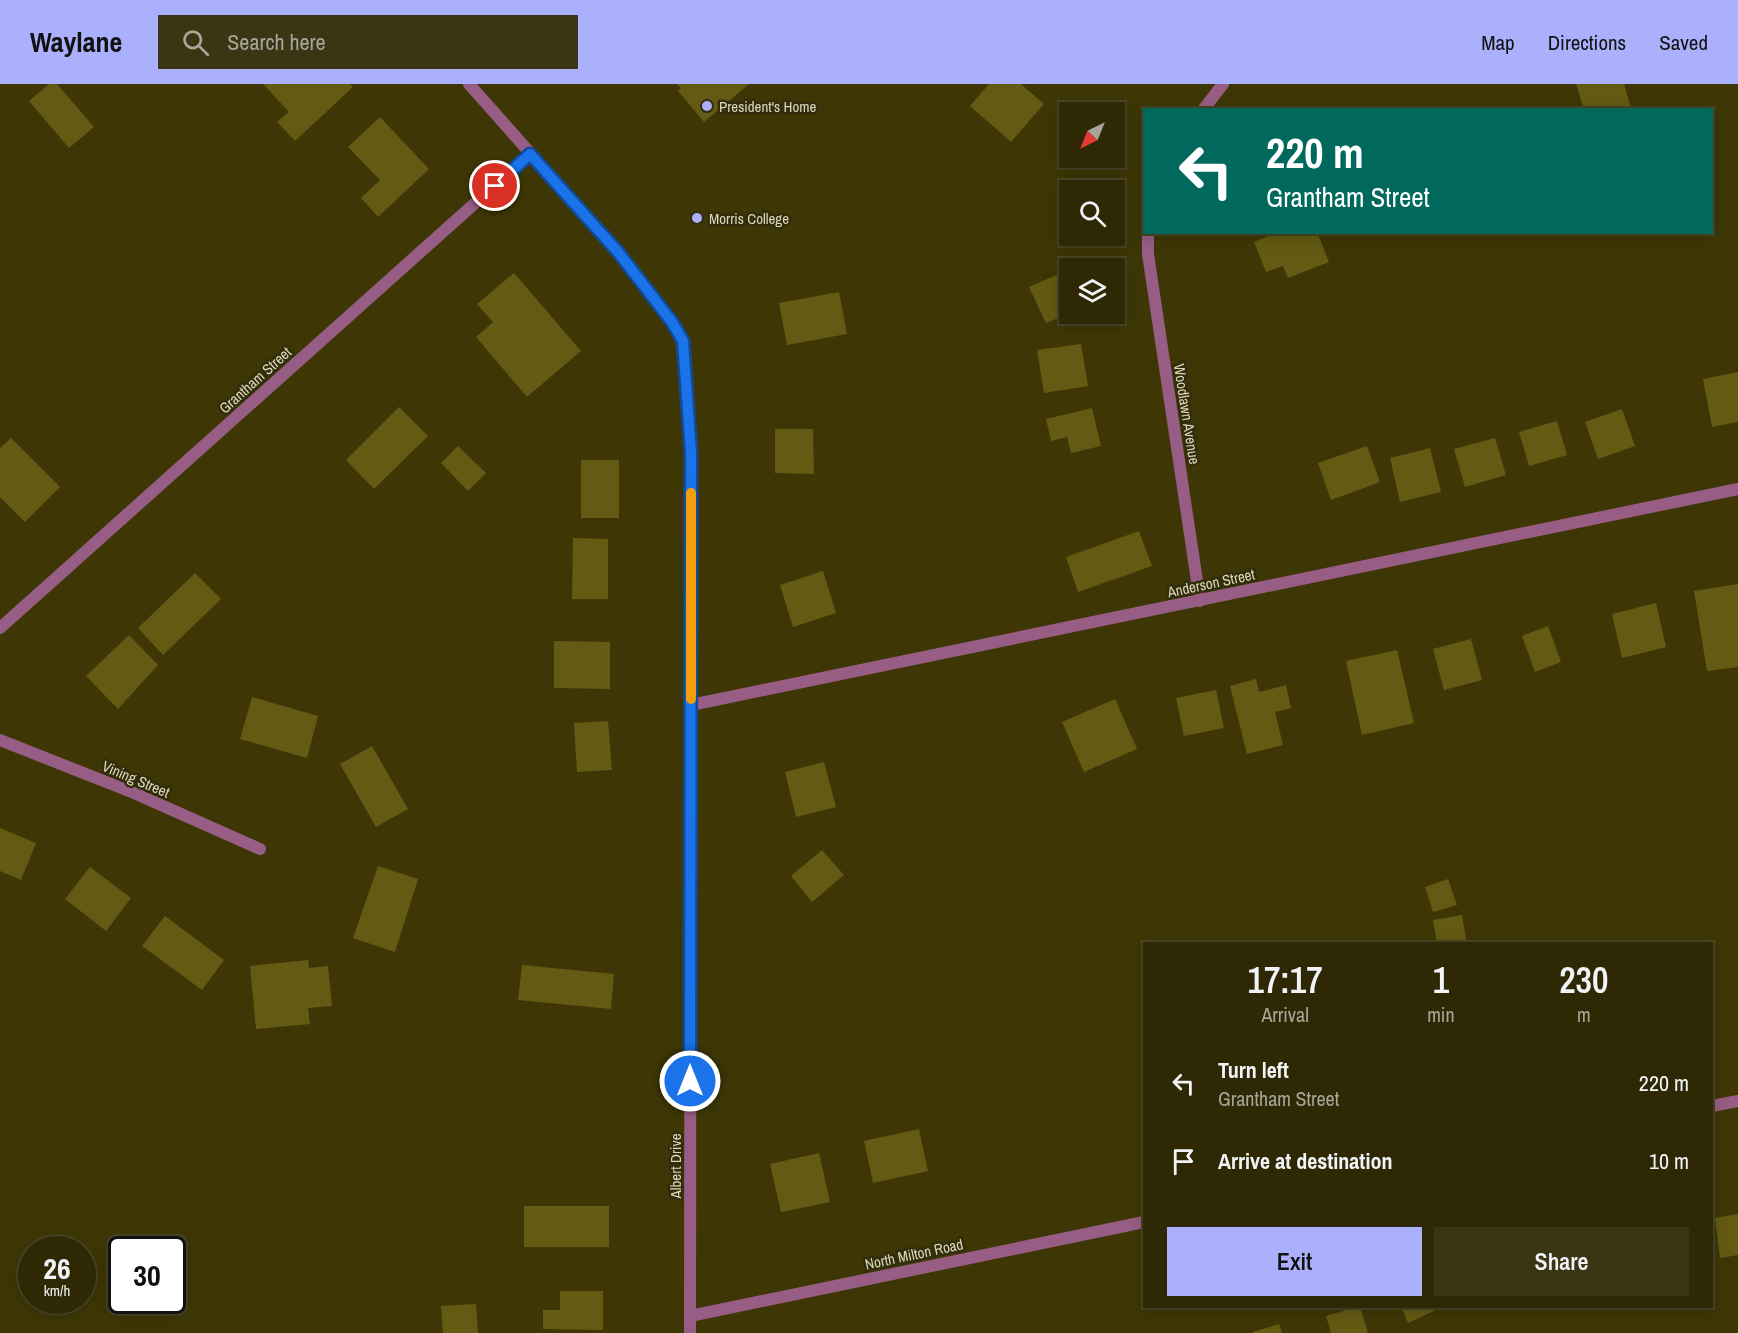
<!DOCTYPE html>
<html lang="en">
<head>
<meta charset="utf-8">
<style>
  body { margin:0; font-family:"Archivo Narrow",sans-serif; background:#3a3513; color:#f1f3f6; height:100vh; display:flex; flex-direction:column; font-size:22px; white-space:nowrap }
  * { box-sizing:border-box; margin:0 }
  p { font-size:20px; color:#a7a69a }
  .icon { flex:none; width:33px; height:33px; fill:none; stroke:currentColor; stroke-width:2; stroke-linecap:round; stroke-linejoin:round }
  .map { position:relative; flex:1; overflow:hidden }
  .details { position:absolute; left:1143px; top:858px; width:570px; height:366px; display:flex; flex-direction:column; background:#2e2904; border-radius:0px; box-shadow:0 3px 15px #0003,0 0 0 2px #494526 }
  .details>* { flex:none }
  .top-card { position:absolute; left:1143px; top:24px; width:570px; height:126px; border-radius:0px; box-shadow:0 3px 15px #0003,0 0 0 2px #494526; background:#00695c; color:#fff; overflow:hidden }
  .needle { width:39px; rotate:223deg }
  .tools { position:absolute; left:1059px; top:18px; display:grid; gap:12px }
  .tools a { display:grid; place-items:center; width:66px; height:66px; border-radius:0px; background:#2e2904; box-shadow:0 3px 15px #0003,0 0 0 2px #494526; font-size:30px }
  .speed { position:absolute; left:18px; top:1152px; display:flex; gap:12px; font-size:30px; font-weight:700; text-align:center }
  .speed>* { display:grid; place-content:center; width:78px; height:78px; border-radius:50%; background:#2e2904; box-shadow:0 3px 15px #0003,0 0 0 2px #494526; line-height:1 }
  .speed small { font-size:15px; font-weight:400 }
  .speed .limit { border:3px solid #111; border-radius:9px; background:#fff; color:#111 }
  .pin { position:absolute; display:grid; place-items:center; width:51px; height:51px; color:#fff; margin:-26px; border:3px solid #fff; border-radius:50%; box-shadow:0 2px 6px #0007 }
  .me { position:absolute; width:66px; margin:-33px; rotate:0deg; stroke-linejoin:round; filter:drop-shadow(0 0 4px #0008) }
  .turn { display:flex; align-items:center; gap:21px; height:126px; padding:0 24px; font-size:27px }
  .turn .icon { width:78px; height:78px; stroke-width:2.5 }
  .turn b { display:block; font-size:42px; line-height:51px }
  .eta { display:flex; justify-content:space-evenly; align-items:center; height:102px; text-align:center }
  .eta b { font-size:36px; font-weight:600; line-height:42px }
  .primary-button { display:flex; gap:12px; margin-top:auto; padding:12px 24px }
  .primary-button a { flex:1; height:69px; border-radius:0px; background:#aab0fb; color:#111; font-size:24px; font-weight:600; line-height:69px; text-align:center }
  .primary-button a+a { background:#3a3513; color:#f1f3f6 }
  ul { padding:0; list-style:none }
  li { display:flex; align-items:center; gap:18px; height:78px; padding:0 24px }
  li div { flex:1 }
  li b { display:block; font-size:22px }
  li em { font-style:normal }
  header { display:flex; align-items:center; gap:36px; box-sizing:border-box; height:84px; padding:0 30px; background:#aab0fb; color:#111 }
  header strong { font-size:28px }
  nav { display:flex; gap:33px; margin-inline-start:auto; font-size:21px }
  .search { width:420px; height:54px; background:#3a3513; display:flex; align-items:center; gap:15px; box-sizing:border-box; padding:0 21px; border-radius:0px; color:#a7a69a; font-size:22px }
  .map>svg:first-child { display:block }
  .building { fill:#645a14 }
  .lines { fill:none; stroke-linecap:round; stroke-linejoin:round }
  .street { stroke:#975d84; stroke-width:12 }
  .route-casing { stroke:#114b97; stroke-width:15 }
  .route { stroke:#1a73e8; stroke-width:10 }
  .slow { stroke:#f59e0b; stroke-width:10 }
  .poi-dot { fill:#aab0fb; stroke:#322d0c; stroke-width:2 }
  .labels { text-anchor:middle; dominant-baseline:central; stroke-width:5; stroke-linejoin:round; paint-order:stroke }
  .poi-label { font-size:15px; fill:#dbd7b8; stroke:#322d0c; text-anchor:start }
  .street-label { font-size:15px; fill:#dbd7b8; stroke:#322d0c }
</style>
</head>
<body>
<header>
<strong>Waylane</strong>
<div class="search"><svg class="icon" aria-label="search" viewBox="0 0 24 24"><circle cx="10" cy="10" r="6"/><path d="M15 15l6 6"/></svg>Search here</div>
<nav><a>Map</a><a>Directions</a><a>Saved</a></nav>
</header>
<div class="map">
<svg width="1738" height="1249" viewBox="0 0 1738 1249">
  <rect width="100%" height="100%" fill="#3e3705"/>
  <path class="building" d="M 49,0 L 57,0 L 94,43 L 69,64 L 29,17 Z
    M 263,0 L 350,0 L 353,3 L 295,57 L 277,38 L 289,28 Z
    M 677,0 L 749,0 L 704,38 L 678,7 L 681,4 Z
    M 989,0 L 1021,0 L 1044,20 L 1011,58 L 970,22 Z
    M 1576,0 L 1624,0 L 1631,24 L 1584,26 Z
    M 380,33 L 429,85 L 378,133 L 361,114 L 380,96 L 348,63 Z
    M 1278,148 L 1317,148 L 1329,178 L 1288,194 L 1283,182 L 1266,188 L 1254,158 Z
    M 514,189 L 581,267 L 527,313 L 476,253 L 493,238 L 477,220 Z
    M 1061,189 L 1070,208 L 1070,229 L 1046,239 L 1029,203 Z
    M 839,208 L 847,250 L 787,261 L 779,219 Z
    M 1081,260 L 1088,302 L 1044,309 L 1037,266 Z
    M 1738,288 L 1738,338 L 1712,343 L 1703,295 Z
    M 399,323 L 428,352 L 374,405 L 346,376 Z
    M 1092,324 L 1101,362 L 1071,369 L 1067,353 L 1051,357 L 1046,335 Z
    M 1622,325 L 1635,362 L 1598,375 L 1585,338 Z
    M 1557,337 L 1567,371 L 1529,382 L 1519,348 Z
    M 775,345 L 813,345 L 814,390 L 775,389 Z
    M 11,354 L 60,403 L 25,438 L 0,413 L 0,364 Z
    M 1495,354 L 1506,391 L 1465,403 L 1454,365 Z
    M 458,362 L 486,389 L 468,407 L 441,379 Z
    M 1367,362 L 1380,398 L 1331,416 L 1318,379 Z
    M 1430,364 L 1441,408 L 1400,418 L 1390,374 Z
    M 581,376 L 619,376 L 619,434 L 581,434 Z
    M 1139,447 L 1152,482 L 1078,508 L 1066,473 Z
    M 573,454 L 608,455 L 608,515 L 572,515 Z
    M 823,487 L 836,529 L 793,543 L 780,501 Z
    M 195,489 L 221,515 L 163,571 L 138,544 Z
    M 1738,500 L 1738,583 L 1707,587 L 1694,507 Z
    M 1656,519 L 1666,563 L 1622,574 L 1612,530 Z
    M 1548,542 L 1561,578 L 1535,588 L 1522,552 Z
    M 129,551 L 158,581 L 118,625 L 86,592 Z
    M 1471,555 L 1482,596 L 1444,606 L 1433,565 Z
    M 554,557 L 610,558 L 610,605 L 554,604 Z
    M 1397,566 L 1414,639 L 1362,651 L 1346,577 Z
    M 1256,595 L 1259,608 L 1286,601 L 1291,624 L 1275,628 L 1283,661 L 1247,670 L 1230,602 Z
    M 1216,606 L 1224,644 L 1184,652 L 1176,614 Z
    M 252,613 L 318,632 L 307,674 L 240,655 Z
    M 1115,615 L 1137,665 L 1084,688 L 1062,638 Z
    M 608,637 L 612,686 L 577,688 L 574,639 Z
    M 372,662 L 408,725 L 376,743 L 340,680 Z
    M 824,678 L 836,723 L 796,733 L 785,688 Z
    M 0,744 L 36,759 L 21,796 L 0,787 Z
    M 822,766 L 844,791 L 812,818 L 791,792 Z
    M 378,782 L 418,795 L 395,868 L 353,854 Z
    M 90,783 L 131,814 L 106,847 L 65,815 Z
    M 1448,795 L 1457,821 L 1433,828 L 1425,803 Z
    M 1462,831 L 1467,860 L 1437,860 L 1433,836 Z
    M 165,832 L 224,876 L 202,906 L 142,862 Z
    M 308,876 L 309,884 L 328,882 L 332,922 L 308,924 L 310,940 L 256,945 L 250,882 Z
    M 522,881 L 614,890 L 611,925 L 518,916 Z
    M 919,1045 L 928,1087 L 873,1099 L 864,1057 Z
    M 819,1069 L 830,1118 L 781,1128 L 770,1080 Z
    M 524,1122 L 609,1122 L 609,1163 L 524,1163 Z
    M 1738,1130 L 1738,1171 L 1720,1174 L 1715,1134 Z
    M 560,1207 L 603,1207 L 603,1246 L 543,1245 L 543,1226 L 560,1226 Z
    M 476,1220 L 478,1249 L 443,1249 L 441,1222 Z
    M 1360,1222 L 1368,1249 L 1331,1249 L 1326,1232 Z
    M 1401,1222 L 1434,1222 L 1436,1226 L 1408,1239 Z
    M 1279,1240 L 1282,1249 L 1253,1249 L 1253,1248 Z"/>
  <g class="lines">
    <path class="street" d="M 469,0 L 618,168 L 672,238 L 683,257 L 691,369 L 690,1249
      M 1203,26 L 1223,0
      M 1148,148 L 1148,170 L 1200,517
      M 0,544 L 530,70
      M 691,621 L 1738,405
      M 0,656 L 134,709 L 260,765
      M 1712,1022 L 1738,1017
      M 690,1232 L 1144,1138"/>
  </g>
  <g class="lines">
    <g class="route-casing">
      <path id="route" d="M 495,102 L 530,70 L 618,168 L 672,238 L 683,257 L 691,369 L 690,997"/>
    </g>
    <use href="#route" class="route"/>
    <path class="slow" d="M 691,615 L 691,409"/>
  </g>
  <g class="poi-dot">
    <circle cx="707" cy="22" r="6"/>
    <circle cx="697" cy="134" r="6"/>
  </g>
  <g class="labels">
    <g class="poi-label">
      <text x="719" y="22">President's Home</text>
      <text x="709" y="134">Morris College</text>
    </g>
    <g class="street-label">
      <text transform="translate(255 296) rotate(-42)">Grantham Street</text>
      <text transform="translate(1187 330) rotate(81)">Woodlawn Avenue</text>
      <text transform="translate(1211 499) rotate(-12)">Anderson Street</text>
      <text transform="translate(136 695) rotate(23)">Vining Street</text>
      <text transform="translate(675 1082) rotate(-90)">Albert Drive</text>
      <text transform="translate(914 1170) rotate(-12)">North Milton Road</text>
    </g>
  </g>
</svg>
<div class="tools">
<a><svg class="needle" viewBox="-14 -14 28 28"><path d="M0-13l5 13h-10z" fill="#e53935"/><path d="M0 13l5-13h-10z" fill="#a7a69a"/></svg></a>
<a><svg class="icon" aria-label="search" viewBox="0 0 24 24"><circle cx="10" cy="10" r="6"/><path d="M15 15l6 6"/></svg></a>
<a><svg class="icon" aria-label="layers" viewBox="0 0 24 24"><path d="M12 4l9 5-9 5-9-5zM3 14l9 5 9-5"/></svg></a>
</div>
<div class="speed"><div>26<small>km/h</small></div><div class="limit">30</div></div>
<div class="pin" style="left:495px;top:102px;background:#d93025"><svg class="icon" aria-label="arrive" viewBox="0 0 24 24"><path d="M6 21V4h12l-3 4 3 4H6"/></svg></div>
<svg class="me" style="left:690px;top:997px" viewBox="-20 -20 40 40"><circle r="17" fill="#1a73e8" stroke="#fff" stroke-width="3"/><path d="M0-11L8 9 0 5-8 9z" fill="#fff"/></svg>
<div class="top-card">
<div class="turn"><svg class="icon" aria-label="left" viewBox="0 0 24 24"><path d="M17 20v-9H6M10 6l-5 5 5 5"/></svg><div><b>220 m</b>Grantham Street</div></div>
</div>
<section class="details">
<div class="eta">
<div><b>17:17</b><p>Arrival</p></div>
<div><b>1</b><p>min</p></div>
<div><b>230</b><p>m</p></div>
</div>
<ul>
<li><svg class="icon" aria-label="left" viewBox="0 0 24 24"><path d="M17 20v-9H6M10 6l-5 5 5 5"/></svg><div><b>Turn left</b><p>Grantham Street</p></div><em>220 m</em></li>
<li><svg class="icon" aria-label="arrive" viewBox="0 0 24 24"><path d="M6 21V4h12l-3 4 3 4H6"/></svg><div><b>Arrive at destination</b></div><em>10 m</em></li>
</ul>
<div class="primary-button"><a>Exit</a><a>Share</a></div>
</section>
</div>
</body>
</html>
